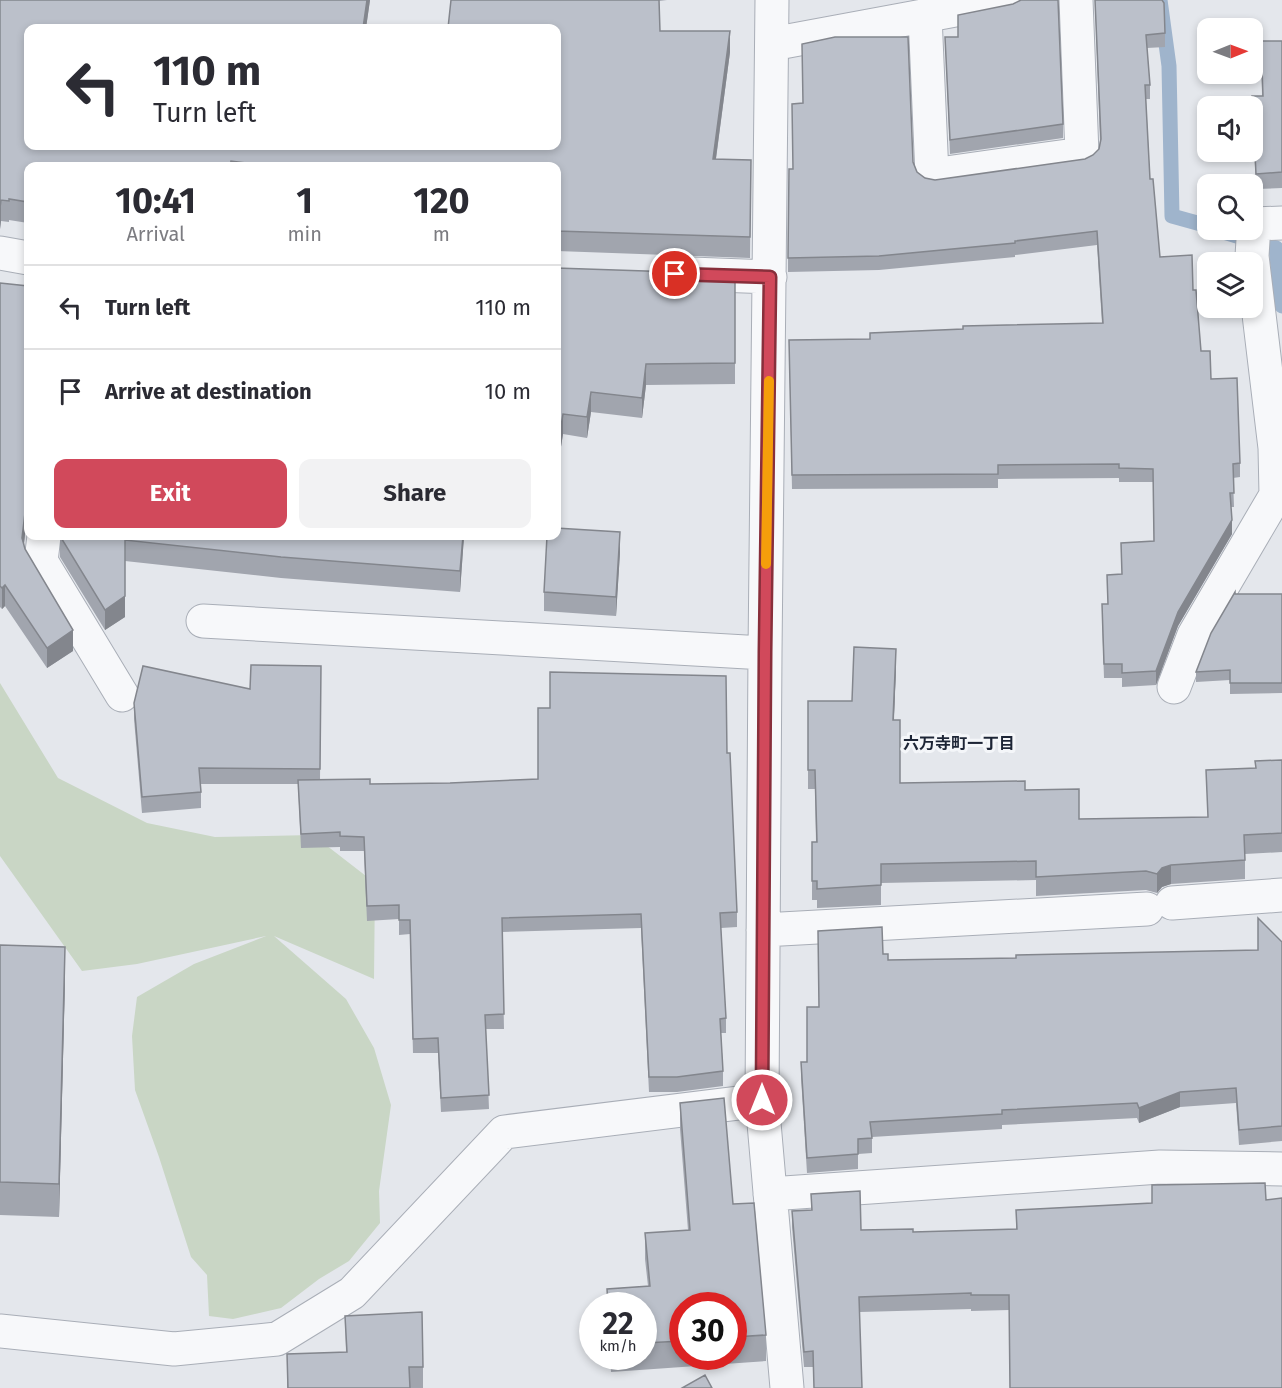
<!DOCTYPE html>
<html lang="en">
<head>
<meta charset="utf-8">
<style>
  body { margin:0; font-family:"Fira Sans","Noto Sans JP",sans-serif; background:#f2f2f3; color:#2b2b33; height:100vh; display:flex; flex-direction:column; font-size:22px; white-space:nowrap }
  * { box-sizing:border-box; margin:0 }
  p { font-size:20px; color:#7c7c81 }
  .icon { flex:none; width:33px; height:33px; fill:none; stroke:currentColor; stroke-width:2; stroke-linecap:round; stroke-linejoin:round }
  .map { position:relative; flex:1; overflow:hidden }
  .panel { position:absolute; left:24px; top:162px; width:537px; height:378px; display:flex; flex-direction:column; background:#fff; border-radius:12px; box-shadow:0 3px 9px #0003 }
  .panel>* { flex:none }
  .hud { position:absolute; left:24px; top:24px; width:537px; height:126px; border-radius:12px; box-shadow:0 3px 9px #0003; background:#fff; color:#2b2b33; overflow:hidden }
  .needle { width:39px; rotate:89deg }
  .buttons { position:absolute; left:1197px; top:18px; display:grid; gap:12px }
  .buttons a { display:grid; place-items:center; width:66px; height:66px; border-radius:12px; background:#fff; box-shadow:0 3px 9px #0003; font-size:30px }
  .speed { position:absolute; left:579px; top:1292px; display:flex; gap:12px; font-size:30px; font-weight:700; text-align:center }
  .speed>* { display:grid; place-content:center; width:78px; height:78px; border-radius:50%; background:#fff; box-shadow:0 3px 9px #0003; line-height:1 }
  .speed small { font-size:15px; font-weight:400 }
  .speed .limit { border:9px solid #d22; background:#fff; color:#111 }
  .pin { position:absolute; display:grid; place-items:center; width:51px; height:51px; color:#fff; margin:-26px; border:3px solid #fff; border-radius:50%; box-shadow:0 2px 6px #0007 }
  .me { position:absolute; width:66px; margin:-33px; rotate:0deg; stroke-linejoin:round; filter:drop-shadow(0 0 4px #0008) }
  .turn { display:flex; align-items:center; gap:21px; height:126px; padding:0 30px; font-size:27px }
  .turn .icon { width:78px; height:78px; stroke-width:2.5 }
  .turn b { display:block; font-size:42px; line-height:51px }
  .eta { display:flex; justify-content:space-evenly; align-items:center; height:102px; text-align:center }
  .eta b { font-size:36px; font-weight:700; line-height:42px }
  .cta { display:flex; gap:12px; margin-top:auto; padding:12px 30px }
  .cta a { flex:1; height:69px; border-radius:12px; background:#d1495b; color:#fff; font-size:24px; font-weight:700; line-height:69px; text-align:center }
  .cta a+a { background:#f2f2f3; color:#2b2b33 }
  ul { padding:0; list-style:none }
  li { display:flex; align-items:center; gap:18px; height:84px; padding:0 30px; border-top:2px solid #e1e1e2 }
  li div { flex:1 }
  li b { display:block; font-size:22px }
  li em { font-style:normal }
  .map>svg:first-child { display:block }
  .green { fill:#c9d6c5 }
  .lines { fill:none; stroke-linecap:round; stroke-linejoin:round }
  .stream { stroke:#9fb4cc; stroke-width:15 }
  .minor-casing { stroke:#a9aeb7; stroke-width:35 }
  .minor { stroke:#f7f8fa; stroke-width:33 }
  .wall { fill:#a1a5ae; fill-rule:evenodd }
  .shaded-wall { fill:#83868d }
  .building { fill:#bbc0ca; stroke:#83868d; stroke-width:1.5 }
  .route-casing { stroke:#882f3b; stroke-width:15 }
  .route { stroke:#d1495b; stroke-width:10 }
  .slow { stroke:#f59e0b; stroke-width:10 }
  .labels { text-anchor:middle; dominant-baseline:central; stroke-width:6; stroke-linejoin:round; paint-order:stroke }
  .neighbourhood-label { font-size:16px; font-weight:bold; fill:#1d2536; stroke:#f4f6f9 }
</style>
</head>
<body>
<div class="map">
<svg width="1282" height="1388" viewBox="0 0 1282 1388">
  <rect width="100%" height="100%" fill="#e4e7ec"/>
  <path class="green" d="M 0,683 L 58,778 L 147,823 L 215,837 L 313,835 L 375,883 L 374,979 L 274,936 L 346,999 L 374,1048 L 391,1105 L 379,1191 L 380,1223 L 349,1261 L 319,1279 L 281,1308 L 233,1319 L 209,1316 L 207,1275 L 191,1257 L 159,1157 L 135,1090 L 132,1036 L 137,997 L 194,964 L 266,936 L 137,964 L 82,971 L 0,856 Z"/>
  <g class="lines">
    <path class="stream" d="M 1160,0 L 1169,66 L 1172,216 L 1208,226
      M 1217,230 L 1276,248 L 1282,306"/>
    <g class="minor-casing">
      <path id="minor" d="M 772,0 L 765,653 L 762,1100 L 787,1388
        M 925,16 L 932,175 L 1082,154 L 1076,0
        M 772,44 L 1009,0
        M 0,253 L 28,258
        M 691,274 L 770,277
        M 44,536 L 41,561 L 122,695
        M 203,621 L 765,653
        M 1174,687 L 1194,635 L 1276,495 L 1275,448 L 1252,256 L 1254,224 L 1282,223
        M 1172,903 L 1282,895
        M 763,930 L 1147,909
        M 770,1194 L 1160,1167 L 1282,1169
        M 0,1331 L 174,1349 L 277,1339 L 352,1293 L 504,1132 L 762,1100"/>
    </g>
    <use href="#minor" class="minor"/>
  </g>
  <path class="wall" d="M 0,0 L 370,0 L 366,28 L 28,28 L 28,146 L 556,146 L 451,0 L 667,0 L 659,1 L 660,31 L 730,52 L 716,159 L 751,160 L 750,258 L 557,251 L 556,166 L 28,166 L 28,223 L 9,220 L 9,222 L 1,221 L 0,229 Z
    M 1095,0 L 1162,0 L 1165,33 L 1165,47 L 1147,48 L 1150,85 L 1150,99 L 1146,99 L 1150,179 L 1160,257 L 1193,290 L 1201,351 L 1240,463 L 1240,477 L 1233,478 L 1234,507 L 1231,507 L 1232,534 L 1178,626 L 1156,685 L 1122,687 L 1122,678 L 1104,678 L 1102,618 L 1102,604 L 1108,604 L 1107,575 L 1122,574 L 1121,543 L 1154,541 L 1153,482 L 1119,482 L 1119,478 L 998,479 L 998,488 L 792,489 L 789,340 L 870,339 L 1102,323 L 1097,245 L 1015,255 L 1015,257 L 879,270 L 788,272 L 788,258 L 913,162 L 917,172 L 925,178 L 935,180 L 1085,159 L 1093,155 L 1099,149 L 1100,141 Z
    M 1013,4 L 1063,124 L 1063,138 L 950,154 L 945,37 L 958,37 Z
    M 1261,41 L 1282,41 L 1282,188 L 1256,189 L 1252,96 L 1262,96 Z
    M 556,268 L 735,274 L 735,384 L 646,385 L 642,418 L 591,412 L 587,438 L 563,434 L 560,453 L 556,452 Z
    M 0,283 L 28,286 L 28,526 L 25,534 L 24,546 L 25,549 L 73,651 L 47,668 L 5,606 L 2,609 L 0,607 Z
    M 60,536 L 464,536 L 460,592 L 281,578 L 125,561 L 125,617 L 105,630 L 60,557 Z
    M 620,552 L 616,616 L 544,611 L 544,592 Z
    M 1235,594 L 1282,594 L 1282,693 L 1230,694 L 1230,680 L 1196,682 L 1196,672 Z
    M 321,666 L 320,780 L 370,784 L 450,783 L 538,779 L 727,753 L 737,912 L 737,927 L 721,928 L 726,1018 L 726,1033 L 721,1033 L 723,1071 L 723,1086 L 677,1092 L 649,1092 L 641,928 L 502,932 L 504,1029 L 486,1029 L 489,1109 L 441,1112 L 438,1053 L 413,1053 L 410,934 L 399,935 L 399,919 L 367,921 L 364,851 L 340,851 L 340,847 L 301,848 L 298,784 L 201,784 L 201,808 L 142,813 L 134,719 L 134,703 L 250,689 Z
    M 896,668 L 894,720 L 900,783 L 1025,790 L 1079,819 L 1208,817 L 1206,770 L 1255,768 L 1282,760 L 1282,852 L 1245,854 L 1245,879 L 1171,884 L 1162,887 L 1157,893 L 1146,890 L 1036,896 L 1036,880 L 881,883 L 881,905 L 817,908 L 817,900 L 812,900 L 812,842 L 816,842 L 815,789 L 808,789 L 808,701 L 852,701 Z
    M 1282,942 L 1282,1141 L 1239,1145 L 1236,1103 L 1180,1107 L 1139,1123 L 1137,1118 L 1002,1125 L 1002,1129 L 872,1137 L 872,1153 L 858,1154 L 858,1169 L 807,1173 L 801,1077 L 801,1062 L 807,1062 L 883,954 L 888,960 L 1016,958 L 1258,950 Z
    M 0,945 L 65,980 L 59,1217 L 0,1215 Z
    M 680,1103 L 733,1204 L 766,1335 L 766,1361 L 611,1372 L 610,1356 L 644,1356 L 644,1305 L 607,1305 L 607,1289 L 648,1286 L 645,1259 L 645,1233 L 688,1230 L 680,1129 ZM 682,1305 L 734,1305 L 734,1356 L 682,1356 Z
    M 1265,1183 L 1009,1310 L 971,1311 L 971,1309 L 860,1312 L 813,1367 L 804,1367 L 792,1227 L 792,1211 L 811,1210 L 811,1194 L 861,1230 L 913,1232 L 1016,1229 L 1016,1210 L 1152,1203 Z
    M 345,1316 L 423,1367 L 423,1388 L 287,1388 L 287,1354 L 346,1352 Z"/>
  <path class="shaded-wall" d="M 367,0 L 370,0 L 366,28 L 363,28 Z
    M 730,31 L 730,52 L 713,180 L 713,159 Z
    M 1,200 L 1,221 L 0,229 L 0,208 Z
    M 646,364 L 646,385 L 642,418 L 642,398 Z
    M 591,392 L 591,412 L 587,438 L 587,417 Z
    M 563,414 L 563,434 L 560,453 L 560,432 Z
    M 28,506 L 28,526 L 25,534 L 22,559 L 22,538 L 25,513 Z
    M 1232,520 L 1232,534 L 1178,626 L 1156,685 L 1156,671 L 1178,612 Z
    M 620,532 L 620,552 L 616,616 L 616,597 Z
    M 463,536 L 464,536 L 460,592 L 460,571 Z
    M 5,585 L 5,606 L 2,609 L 2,588 Z
    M 125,596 L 125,617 L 105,630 L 105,610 Z
    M 73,630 L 73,651 L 47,668 L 47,648 Z
    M 896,649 L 896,668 L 893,739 L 893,720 Z
    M 1171,865 L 1171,884 L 1162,887 L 1157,893 L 1157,874 L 1162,868 Z
    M 65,947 L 65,980 L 59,1217 L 59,1184 Z
    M 1180,1092 L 1180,1107 L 1139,1123 L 1139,1108 Z"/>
  <path class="building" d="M 0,0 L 367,0 L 363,28 L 28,28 L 28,146 L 556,146 L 556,28 L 448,28 L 451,0 L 659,0 L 660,31 L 730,31 L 713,159 L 751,160 L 750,237 L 556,231 L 556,166 L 270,166 L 231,161 L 230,166 L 28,166 L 28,202 L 9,199 L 9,201 L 1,200 L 0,208 Z
    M 1021,0 L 1058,0 L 1063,124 L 950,140 L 945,37 L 958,37 L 958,15 L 1013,4 Z
    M 1095,0 L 1162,0 L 1164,3 L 1165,33 L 1146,35 L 1150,85 L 1145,85 L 1150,179 L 1153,179 L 1160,257 L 1192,255 L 1193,290 L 1196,290 L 1201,351 L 1210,351 L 1211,379 L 1237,378 L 1240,463 L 1233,464 L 1234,493 L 1230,493 L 1232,520 L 1178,612 L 1156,671 L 1122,673 L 1122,664 L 1104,664 L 1102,604 L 1108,604 L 1107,575 L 1122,574 L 1121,543 L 1154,541 L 1153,469 L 1119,468 L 1119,464 L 998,465 L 998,474 L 792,475 L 789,340 L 870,339 L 870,333 L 963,329 L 963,326 L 1103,323 L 1097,231 L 1015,241 L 1015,243 L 879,256 L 788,258 L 789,169 L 793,169 L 792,104 L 803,103 L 802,44 L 835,37 L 908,37 L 913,162 L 917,172 L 925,178 L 935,180 L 1085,159 L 1093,155 L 1099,149 L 1101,139 Z
    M 1261,41 L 1282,41 L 1282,172 L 1256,174 L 1252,96 L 1263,96 Z
    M 556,268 L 735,274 L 735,363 L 646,364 L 642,398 L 591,392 L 587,417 L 563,414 L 560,432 L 556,432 Z
    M 0,283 L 28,286 L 28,506 L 25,513 L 22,538 L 25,549 L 73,630 L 47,648 L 5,585 L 2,588 L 0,586 Z
    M 556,528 L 620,532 L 616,597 L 544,592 L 547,536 L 556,536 Z
    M 60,536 L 463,536 L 460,571 L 281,557 L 125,540 L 125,596 L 105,610 Z
    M 1235,592 L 1235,594 L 1282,594 L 1282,683 L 1230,683 L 1230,670 L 1196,672 L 1211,633 Z
    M 854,647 L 896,649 L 893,720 L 900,720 L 900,783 L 1025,781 L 1025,790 L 1079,789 L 1079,819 L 1208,817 L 1206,770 L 1256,768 L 1255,761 L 1282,760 L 1282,833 L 1244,835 L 1245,860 L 1171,865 L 1162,868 L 1157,874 L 1146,871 L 1036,877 L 1036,861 L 881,864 L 881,885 L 817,889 L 817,881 L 812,881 L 812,842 L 817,842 L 815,770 L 808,770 L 808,701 L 852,701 Z
    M 251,665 L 321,666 L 320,769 L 199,768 L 201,792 L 142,797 L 134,703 L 143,666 L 250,689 Z
    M 550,672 L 726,676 L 727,753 L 730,753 L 737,912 L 720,913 L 726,1018 L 720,1019 L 723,1071 L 677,1077 L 649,1077 L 641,914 L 502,918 L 504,1014 L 485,1015 L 489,1095 L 441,1098 L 438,1038 L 413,1039 L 410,920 L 399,920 L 399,905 L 367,906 L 364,837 L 340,836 L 340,832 L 301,834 L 298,780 L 370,779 L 370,784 L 450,783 L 538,779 L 538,708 L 550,708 Z
    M 1258,918 L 1282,942 L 1282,1126 L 1239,1130 L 1236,1088 L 1180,1092 L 1139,1108 L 1137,1103 L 1002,1110 L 1002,1114 L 870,1122 L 872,1138 L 858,1139 L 858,1154 L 807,1158 L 801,1062 L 807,1062 L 807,1007 L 819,1007 L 818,931 L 882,927 L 883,954 L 888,954 L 888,960 L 1016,958 L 1016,955 L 1258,950 Z
    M 0,945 L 65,947 L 59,1184 L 0,1182 Z
    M 724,1098 L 733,1204 L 754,1203 L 766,1335 L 734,1337 L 734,1305 L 682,1305 L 682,1341 L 644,1343 L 644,1305 L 608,1305 L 607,1289 L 650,1286 L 645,1233 L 690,1230 L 680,1103 Z
    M 1265,1183 L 1266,1200 L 1282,1198 L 1282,1388 L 1010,1388 L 1009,1295 L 971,1295 L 971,1293 L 859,1297 L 862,1388 L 814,1388 L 813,1351 L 804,1352 L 792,1211 L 812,1210 L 811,1194 L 860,1191 L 861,1230 L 913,1229 L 913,1232 L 1017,1229 L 1016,1210 L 1152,1203 L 1152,1185 Z
    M 422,1312 L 423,1367 L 409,1367 L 410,1388 L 288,1388 L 287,1354 L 347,1352 L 345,1316 Z
    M 705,1375 L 712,1388 L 682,1388 Z"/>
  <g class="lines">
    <g class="route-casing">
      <path id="route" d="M 675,274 L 770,277 L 765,653 L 762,1100"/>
    </g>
    <use href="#route" class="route"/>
    <path class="slow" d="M 766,564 L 769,381"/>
  </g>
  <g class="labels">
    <g class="neighbourhood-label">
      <text x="959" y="743">六万寺町一丁目</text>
    </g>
  </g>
</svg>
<div class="buttons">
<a><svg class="needle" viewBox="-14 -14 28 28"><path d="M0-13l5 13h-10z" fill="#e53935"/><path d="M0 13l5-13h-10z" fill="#7c7c81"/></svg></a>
<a><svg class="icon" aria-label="sound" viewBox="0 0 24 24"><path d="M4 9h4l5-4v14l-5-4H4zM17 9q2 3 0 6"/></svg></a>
<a><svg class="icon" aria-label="search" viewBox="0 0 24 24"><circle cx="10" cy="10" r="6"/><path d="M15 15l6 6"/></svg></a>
<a><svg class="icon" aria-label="layers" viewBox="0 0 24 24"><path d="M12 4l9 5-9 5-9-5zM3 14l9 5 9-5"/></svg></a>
</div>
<div class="speed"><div>22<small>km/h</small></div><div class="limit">30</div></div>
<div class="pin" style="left:675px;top:274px;background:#d93025"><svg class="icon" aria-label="arrive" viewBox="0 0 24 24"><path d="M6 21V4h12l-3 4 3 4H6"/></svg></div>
<svg class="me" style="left:762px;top:1100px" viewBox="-20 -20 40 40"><circle r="17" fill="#d1495b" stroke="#fff" stroke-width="3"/><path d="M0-11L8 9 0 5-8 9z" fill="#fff"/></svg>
<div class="hud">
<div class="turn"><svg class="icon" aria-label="left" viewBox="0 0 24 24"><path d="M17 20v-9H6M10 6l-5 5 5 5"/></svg><div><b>110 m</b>Turn left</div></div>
</div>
<section class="panel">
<div class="eta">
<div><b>10:41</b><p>Arrival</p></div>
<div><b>1</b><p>min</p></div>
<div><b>120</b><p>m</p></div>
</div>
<ul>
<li><svg class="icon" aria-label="left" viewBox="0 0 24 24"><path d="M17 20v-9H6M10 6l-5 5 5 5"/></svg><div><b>Turn left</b></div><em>110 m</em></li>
<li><svg class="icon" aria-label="arrive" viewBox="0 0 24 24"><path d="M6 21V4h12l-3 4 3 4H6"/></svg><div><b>Arrive at destination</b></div><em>10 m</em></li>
</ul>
<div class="cta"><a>Exit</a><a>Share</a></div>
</section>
</div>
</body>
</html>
